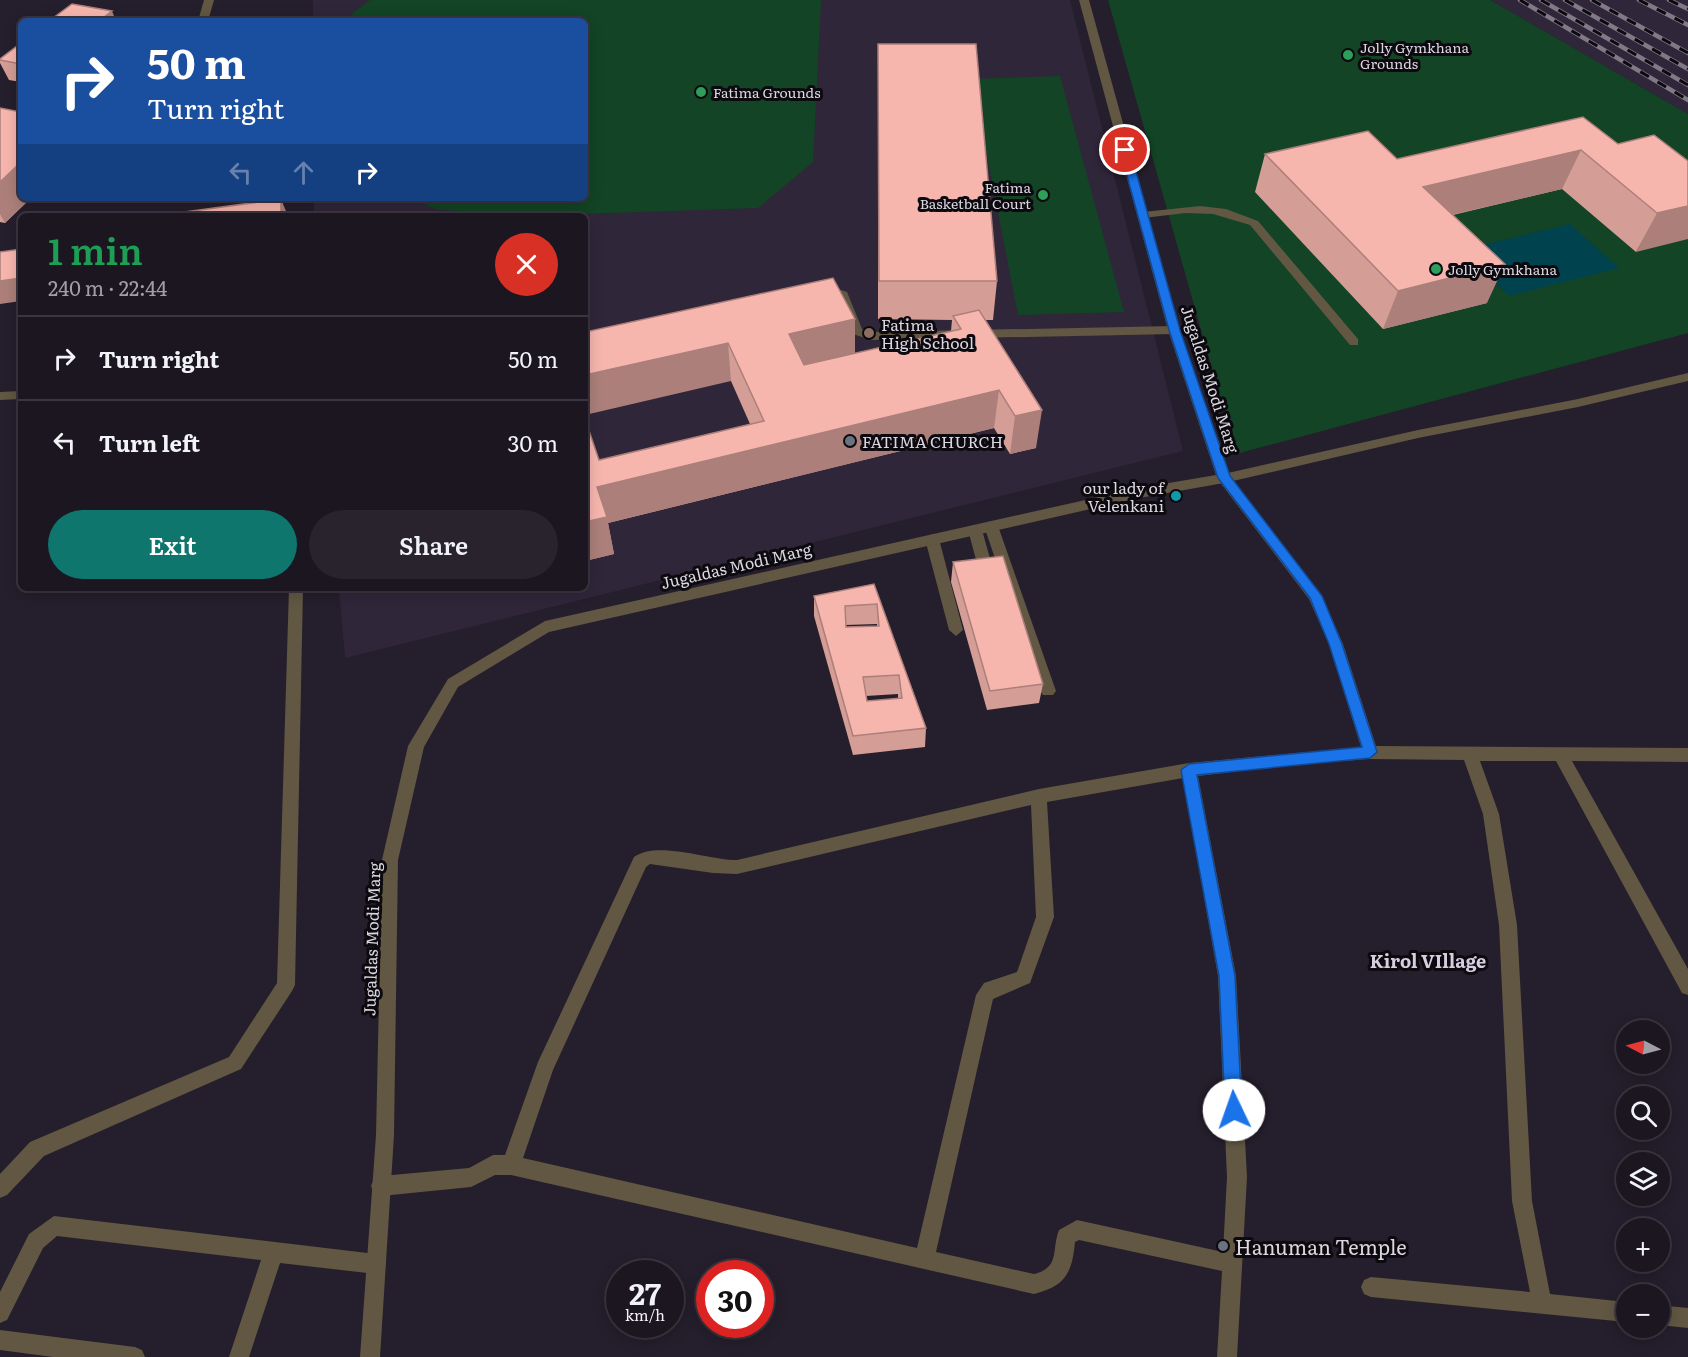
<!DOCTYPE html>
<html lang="en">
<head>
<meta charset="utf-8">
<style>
  body { margin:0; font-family:Literata,serif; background:#29232e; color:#f1f3f6; height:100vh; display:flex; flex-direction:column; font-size:22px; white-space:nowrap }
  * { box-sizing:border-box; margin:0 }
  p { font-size:20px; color:#a09fa5 }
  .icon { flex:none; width:33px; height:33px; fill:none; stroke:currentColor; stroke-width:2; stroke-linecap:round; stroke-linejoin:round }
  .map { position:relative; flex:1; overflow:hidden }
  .drawer { position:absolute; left:18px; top:213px; width:570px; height:378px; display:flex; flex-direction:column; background:#1c1621; border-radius:9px; box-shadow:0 3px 15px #0003,0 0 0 2px #3a353f }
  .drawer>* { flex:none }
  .guide { position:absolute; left:18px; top:18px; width:570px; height:183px; border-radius:9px; box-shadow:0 3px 15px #0003,0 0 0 2px #3a353f; background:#1a4fa0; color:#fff; overflow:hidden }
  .needle { width:39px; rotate:276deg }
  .fabs { position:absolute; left:1616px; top:1020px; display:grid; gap:12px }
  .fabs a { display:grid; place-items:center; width:54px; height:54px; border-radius:50%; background:#1c1621; box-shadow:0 3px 15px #0003,0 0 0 2px #3a353f; font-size:30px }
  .speed { position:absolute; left:606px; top:1260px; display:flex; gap:12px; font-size:30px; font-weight:700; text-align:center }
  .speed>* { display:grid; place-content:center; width:78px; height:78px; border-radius:50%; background:#1c1621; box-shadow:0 3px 15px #0003,0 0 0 2px #3a353f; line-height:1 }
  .speed small { font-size:15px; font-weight:400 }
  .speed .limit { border:9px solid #d22; background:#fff; color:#111 }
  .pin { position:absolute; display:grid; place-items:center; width:51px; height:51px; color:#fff; margin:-26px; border:3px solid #fff; border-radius:50%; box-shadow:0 2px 6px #0007 }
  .me { position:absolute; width:66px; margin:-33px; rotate:357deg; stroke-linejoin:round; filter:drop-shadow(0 0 4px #0008) }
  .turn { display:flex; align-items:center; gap:21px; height:126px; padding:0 30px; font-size:27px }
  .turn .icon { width:78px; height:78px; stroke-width:2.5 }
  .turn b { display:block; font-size:42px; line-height:51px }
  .lanes { display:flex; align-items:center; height:57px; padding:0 30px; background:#0003; justify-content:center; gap:30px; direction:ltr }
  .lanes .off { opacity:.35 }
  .round { display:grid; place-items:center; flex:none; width:63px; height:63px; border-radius:32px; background:#29232e }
  .head { display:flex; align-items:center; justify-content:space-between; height:102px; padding:0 30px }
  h1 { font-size:36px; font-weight:600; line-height:45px; color:#1e9e55 }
  .action { display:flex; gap:12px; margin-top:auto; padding:12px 30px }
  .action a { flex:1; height:69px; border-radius:36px; background:#0f766e; color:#fff; font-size:24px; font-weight:600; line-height:69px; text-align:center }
  .action a+a { background:#29232e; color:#f1f3f6 }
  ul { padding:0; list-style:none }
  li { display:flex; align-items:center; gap:18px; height:84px; padding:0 30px; border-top:2px solid #3a353f }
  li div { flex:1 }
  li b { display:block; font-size:22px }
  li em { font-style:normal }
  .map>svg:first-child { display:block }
  .built { fill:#30263a }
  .green { fill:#124425 }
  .water { fill:#00424d }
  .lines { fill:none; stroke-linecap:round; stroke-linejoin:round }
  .service { fill:#615742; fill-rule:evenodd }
  .minor { fill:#615742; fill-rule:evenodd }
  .tertiary { fill:#615742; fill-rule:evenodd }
  .rail-casing { stroke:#807a86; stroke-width:4.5 }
  .rail { stroke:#0c090f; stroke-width:3; stroke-dasharray:10; stroke-linecap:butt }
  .wall { fill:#d49d96; fill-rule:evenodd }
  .shaded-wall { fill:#ac7f7a }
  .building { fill:#f6b6ae; stroke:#ac7f7a; stroke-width:1.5; fill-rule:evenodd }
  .route { fill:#1a73e8; stroke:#114b97; stroke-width:1.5 }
  .leisure-dot { fill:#2e9e5b; stroke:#0c090f; stroke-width:2 }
  .education-dot { fill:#8d6e63; stroke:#0c090f; stroke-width:2 }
  .worship-dot { fill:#6b7280; stroke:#0c090f; stroke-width:2 }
  .culture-dot { fill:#0f9aa8; stroke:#0c090f; stroke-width:2 }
  .labels { text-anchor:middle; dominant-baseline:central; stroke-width:6; stroke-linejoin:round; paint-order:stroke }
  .far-poi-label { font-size:14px; fill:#dbd7e0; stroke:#0c090f; text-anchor:start }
  .poi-label { font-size:16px; fill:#dbd7e0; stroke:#0c090f; text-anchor:start }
  .street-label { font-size:16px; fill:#dbd7e0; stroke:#0c090f }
  .neighbourhood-label { font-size:18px; font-weight:bold; fill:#d6cde0; stroke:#0c090f }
  .near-poi-label { font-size:20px; fill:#dbd7e0; stroke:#0c090f; text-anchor:start }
</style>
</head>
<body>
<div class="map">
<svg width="1688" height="1357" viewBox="0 0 1688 1357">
  <rect width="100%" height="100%" fill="#251e2c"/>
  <path class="built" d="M 313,0 L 1070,0 L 1183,451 L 345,658 L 339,588 L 585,588 L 585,216 L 314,216 L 314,198 L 585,198 L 585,21 L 313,21 Z
    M 1490,0 L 1688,0 L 1688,114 L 1568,45 Z"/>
  <path class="green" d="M 370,0 L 821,0 L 813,162 L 758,208 L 519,216 L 435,209 L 412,198 L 585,198 L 585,21 L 352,21 L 352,14 Z
    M 1108,0 L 1490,0 L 1688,114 L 1688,333 L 1236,454 Z
    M 1060,76 L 1124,312 L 1018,315 L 972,79 Z"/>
  <path class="water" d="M 1570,224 L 1619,268 L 1509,296 L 1462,250 Z"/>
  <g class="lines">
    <path class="service" d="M 204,0 L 214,0 L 208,21 L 198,21 Z
      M 21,391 L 21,399 L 0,400 L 0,392 Z
      M 289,588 L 303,588 L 295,985 L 292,991 L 241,1069 L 44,1156 L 7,1195 L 0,1198 L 0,1174 L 30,1142 L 229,1057 L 277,983 Z
      M 54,1216 L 376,1254 L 383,1257 L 386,1264 L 383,1271 L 376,1274 L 280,1263 L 249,1357 L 229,1357 L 261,1260 L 57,1236 L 43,1248 L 7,1320 L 0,1323 L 0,1292 L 29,1234 Z
      M 0,1330 L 135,1347 L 142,1350 L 145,1357 L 53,1357 L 0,1350 Z"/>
    <path class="minor" d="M 1200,206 L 1226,209 L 1258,221 L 1358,339 L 1358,345 L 1350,345 L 1250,225 L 1213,214 L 1186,213 L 1143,218 L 1137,215 L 1143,212 Z
      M 823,284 L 847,292 L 862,329 L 872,332 L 1174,326 L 1180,330 L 1174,334 L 871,340 L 853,334 L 838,297 L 817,288 Z
      M 1688,373 L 1688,381 L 1578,407 L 1418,438 L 1233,481 L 1322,596 L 1343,644 L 1376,746 L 1688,748 L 1688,762 L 1572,761 L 1688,969 L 1688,995 L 1682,993 L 1556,761 L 1480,761 L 1499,814 L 1517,925 L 1532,1201 L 1550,1294 L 1626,1302 L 1626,1322 L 1371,1297 L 1364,1294 L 1361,1287 L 1364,1280 L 1371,1277 L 1530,1292 L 1512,1201 L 1499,925 L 1483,814 L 1464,760 L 1369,759 L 1289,765 L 1198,776 L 1236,976 L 1247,1177 L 1237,1357 L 1217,1357 L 1222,1271 L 1079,1240 L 1075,1242 C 1072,1274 1065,1286 1034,1294 L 511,1175 L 495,1175 L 471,1187 L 381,1196 L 374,1193 L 371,1186 L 374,1179 L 381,1176 L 469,1168 L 493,1155 L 505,1155 L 538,1062 L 634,857 C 657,840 708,860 737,860 L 1039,789 L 1189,763 L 1361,747 L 1329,644 L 1309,599 L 1219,481 L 1217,478 L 1219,475 L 1418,430 L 1578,399 ZM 1183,778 L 1218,976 L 1227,1177 L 1223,1252 L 1077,1220 L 1059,1230 C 1051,1250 1061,1267 1034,1274 L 936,1252 L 993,999 L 1030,983 L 1054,917 L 1047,802 ZM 1031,805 L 1036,917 L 1017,972 L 984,983 L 976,995 L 917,1248 L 523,1158 L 553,1070 L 646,867 L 650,864 L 713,873 L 737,874 Z
      M 991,521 L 998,526 L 1056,691 L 1053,695 L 1043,695 L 1040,691 L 984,526 Z
      M 975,525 L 982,530 L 993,569 L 981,578 L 974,573 L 978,567 L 968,530 Z
      M 932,534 L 939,539 L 963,630 L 956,636 L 949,630 L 925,539 Z
      M 1659,1305 L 1688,1308 L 1688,1328 L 1659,1325 Z"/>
    <path class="tertiary" d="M 1079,0 L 1089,0 L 1180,330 L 1231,478 L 1224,483 L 1139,498 L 549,632 L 458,687 L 424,747 L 398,860 L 394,1135 L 380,1357 L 360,1357 L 376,1135 L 382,860 L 408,746 L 448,679 L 545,621 L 1139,488 L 1216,475 L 1168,330 Z"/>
    <g class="rail-casing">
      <path id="rail" d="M 1520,0 L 1688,100
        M 1541,0 L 1688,85
        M 1565,0 L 1688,69
        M 1592,0 L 1688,53
        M 1639,0 L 1688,25
        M 1669,0 L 1688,9"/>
    </g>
    <use href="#rail" class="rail"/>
  </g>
  <path class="wall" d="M 21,43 L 21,82 L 9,80 L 0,63 L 0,59 Z
    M 878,44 L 997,281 L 993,320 L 985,320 L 1036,448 L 1010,454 L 994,428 L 608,523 L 614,554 L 585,561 L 585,419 L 599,460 L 750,424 L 731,381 L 585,332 L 855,319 L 855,353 L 951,331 L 952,320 L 878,319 Z
    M 0,108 L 21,198 L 31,198 L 5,223 L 0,222 Z
    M 1618,144 L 1688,161 L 1636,252 L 1562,189 L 1453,215 L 1487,303 L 1383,329 L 1255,192 L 1265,154 L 1397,159 Z
    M 91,198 L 112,198 L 109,201 Z
    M 953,562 L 1043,684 L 1039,703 L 987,710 L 951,582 Z
    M 874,584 L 926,728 L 925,747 L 853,755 L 814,616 L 814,596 ZM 877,624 L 877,626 L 846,627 L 846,625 ZM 898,694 L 898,699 L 867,701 L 866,696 Z"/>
  <path class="shaded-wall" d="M 112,11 L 116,21 L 99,21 Z
    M 1581,150 L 1562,189 L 1408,225 L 1423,187 Z
    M 21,162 L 21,198 L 31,198 L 5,223 L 0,214 L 0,182 Z
    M 281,199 L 288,216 L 281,216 Z
    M 1688,206 L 1688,239 L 1636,252 L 1657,213 Z
    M 1505,264 L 1487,303 L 1383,329 L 1398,291 Z
    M 21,278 L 21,301 L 0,304 L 0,281 Z
    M 855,319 L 855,357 L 790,372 L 789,334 Z
    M 728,343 L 731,381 L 585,415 L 585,375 Z
    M 999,390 L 994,428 L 608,523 L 614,554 L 585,561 L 585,522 L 597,487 Z
    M 1042,410 L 1036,448 L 1010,454 L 1015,416 Z
    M 465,588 L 480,588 L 467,591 Z"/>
  <path class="building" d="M 72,4 L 112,11 L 99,21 L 49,21 Z
    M 21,43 L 21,64 L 0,60 L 0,59 Z
    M 878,44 L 976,44 L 997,281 L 879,281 Z
    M 0,108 L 21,112 L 21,162 L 0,182 Z
    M 1583,117 L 1618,144 L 1654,135 L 1688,161 L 1688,206 L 1657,213 L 1581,150 L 1423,187 L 1505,264 L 1398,291 L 1265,154 L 1368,131 L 1397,159 Z
    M 281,199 L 281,216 L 155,216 Z
    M 21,249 L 21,278 L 0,281 L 0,252 Z
    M 833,278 L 855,319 L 789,334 L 804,365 L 961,329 L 953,316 L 979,310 L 1042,410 L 1015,416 L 999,390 L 597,487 L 607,517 L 585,522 L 585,419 L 599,460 L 764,421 L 728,343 L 585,375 L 585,332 Z
    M 1003,556 L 1043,684 L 990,691 L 953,562 Z
    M 874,584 L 926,728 L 853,736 L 814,596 ZM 877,604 L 879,626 L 846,627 L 845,606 ZM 899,675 L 902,698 L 867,701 L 863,677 Z"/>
  <path class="route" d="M 1125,147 L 1130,150 L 1180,330 L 1230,476 L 1322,596 L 1342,644 L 1377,752 L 1370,758 L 1197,775 L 1235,976 L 1242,1110 L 1240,1116 L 1234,1118 L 1228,1116 L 1225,1110 L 1219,976 L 1181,770 L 1189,764 L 1362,747 L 1329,644 L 1310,598 L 1218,478 L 1169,330 L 1120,150 Z"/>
  <g class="leisure-dot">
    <circle cx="1348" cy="55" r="6"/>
    <circle cx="701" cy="92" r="6"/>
    <circle cx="1043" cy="195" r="6"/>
    <circle cx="1436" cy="269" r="6"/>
  </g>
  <circle class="education-dot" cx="869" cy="333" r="6"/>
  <g class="worship-dot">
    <circle cx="850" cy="441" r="6"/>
    <circle cx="1223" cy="1246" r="6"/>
  </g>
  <circle class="culture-dot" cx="1176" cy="496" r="6"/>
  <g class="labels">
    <g class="far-poi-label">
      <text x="1360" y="47">Jolly Gymkhana<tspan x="1360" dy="16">Grounds</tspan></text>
      <text x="713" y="92">Fatima Grounds</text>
      <text x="1031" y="187" text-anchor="end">Fatima<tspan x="1031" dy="16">Basketball Court</tspan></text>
      <text x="1448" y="269">Jolly Gymkhana</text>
    </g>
    <g class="poi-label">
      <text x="881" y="324">Fatima<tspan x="881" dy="18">High School</tspan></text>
      <text x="862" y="441">FATIMA CHURCH</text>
      <text x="1164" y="487" text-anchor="end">our lady of<tspan x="1164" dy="18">Velenkani</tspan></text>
    </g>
    <g class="street-label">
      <text transform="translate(1211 379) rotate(72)">Jugaldas Modi Marg</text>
      <text transform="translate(736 565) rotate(-13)">Jugaldas Modi Marg</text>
      <text transform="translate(371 939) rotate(-88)">Jugaldas Modi Marg</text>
    </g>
    <g class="neighbourhood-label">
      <text x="1428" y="960">Kirol VIllage</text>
    </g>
    <g class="near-poi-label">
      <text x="1235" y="1246">Hanuman Temple</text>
    </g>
  </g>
</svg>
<div class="fabs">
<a><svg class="needle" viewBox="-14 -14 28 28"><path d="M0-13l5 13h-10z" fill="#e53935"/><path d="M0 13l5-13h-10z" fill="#a09fa5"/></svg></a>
<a><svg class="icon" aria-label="search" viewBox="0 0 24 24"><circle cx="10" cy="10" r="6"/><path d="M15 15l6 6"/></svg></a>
<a><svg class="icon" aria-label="layers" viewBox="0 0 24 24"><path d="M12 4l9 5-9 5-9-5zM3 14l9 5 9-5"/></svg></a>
<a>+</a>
<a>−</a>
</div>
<div class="speed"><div>27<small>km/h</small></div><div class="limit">30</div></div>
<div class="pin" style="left:1125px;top:150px;background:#d93025"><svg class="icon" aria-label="arrive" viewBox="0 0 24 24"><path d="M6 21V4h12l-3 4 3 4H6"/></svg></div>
<svg class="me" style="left:1234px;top:1110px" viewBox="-20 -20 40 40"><circle r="19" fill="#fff"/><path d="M0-13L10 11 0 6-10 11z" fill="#1a73e8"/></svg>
<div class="guide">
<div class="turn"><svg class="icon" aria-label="right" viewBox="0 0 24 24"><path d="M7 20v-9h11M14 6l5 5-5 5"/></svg><div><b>50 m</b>Turn right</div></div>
<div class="lanes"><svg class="icon off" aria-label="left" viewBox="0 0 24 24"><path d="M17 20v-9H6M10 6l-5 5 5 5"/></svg><svg class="icon off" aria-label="ahead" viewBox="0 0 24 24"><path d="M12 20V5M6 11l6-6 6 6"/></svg><svg class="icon" aria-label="right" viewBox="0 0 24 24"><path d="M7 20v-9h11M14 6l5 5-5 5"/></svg></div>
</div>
<section class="drawer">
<div class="head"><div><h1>1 min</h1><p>240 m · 22:44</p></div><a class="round" style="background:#d93025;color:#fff"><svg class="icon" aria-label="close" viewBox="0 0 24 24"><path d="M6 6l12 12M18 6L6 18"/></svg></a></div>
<ul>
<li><svg class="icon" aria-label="right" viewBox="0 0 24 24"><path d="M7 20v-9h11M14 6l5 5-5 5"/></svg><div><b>Turn right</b></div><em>50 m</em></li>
<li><svg class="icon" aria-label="left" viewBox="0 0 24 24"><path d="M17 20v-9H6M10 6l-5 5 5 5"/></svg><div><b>Turn left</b></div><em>30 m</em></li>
</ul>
<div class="action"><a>Exit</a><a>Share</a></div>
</section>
</div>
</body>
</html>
